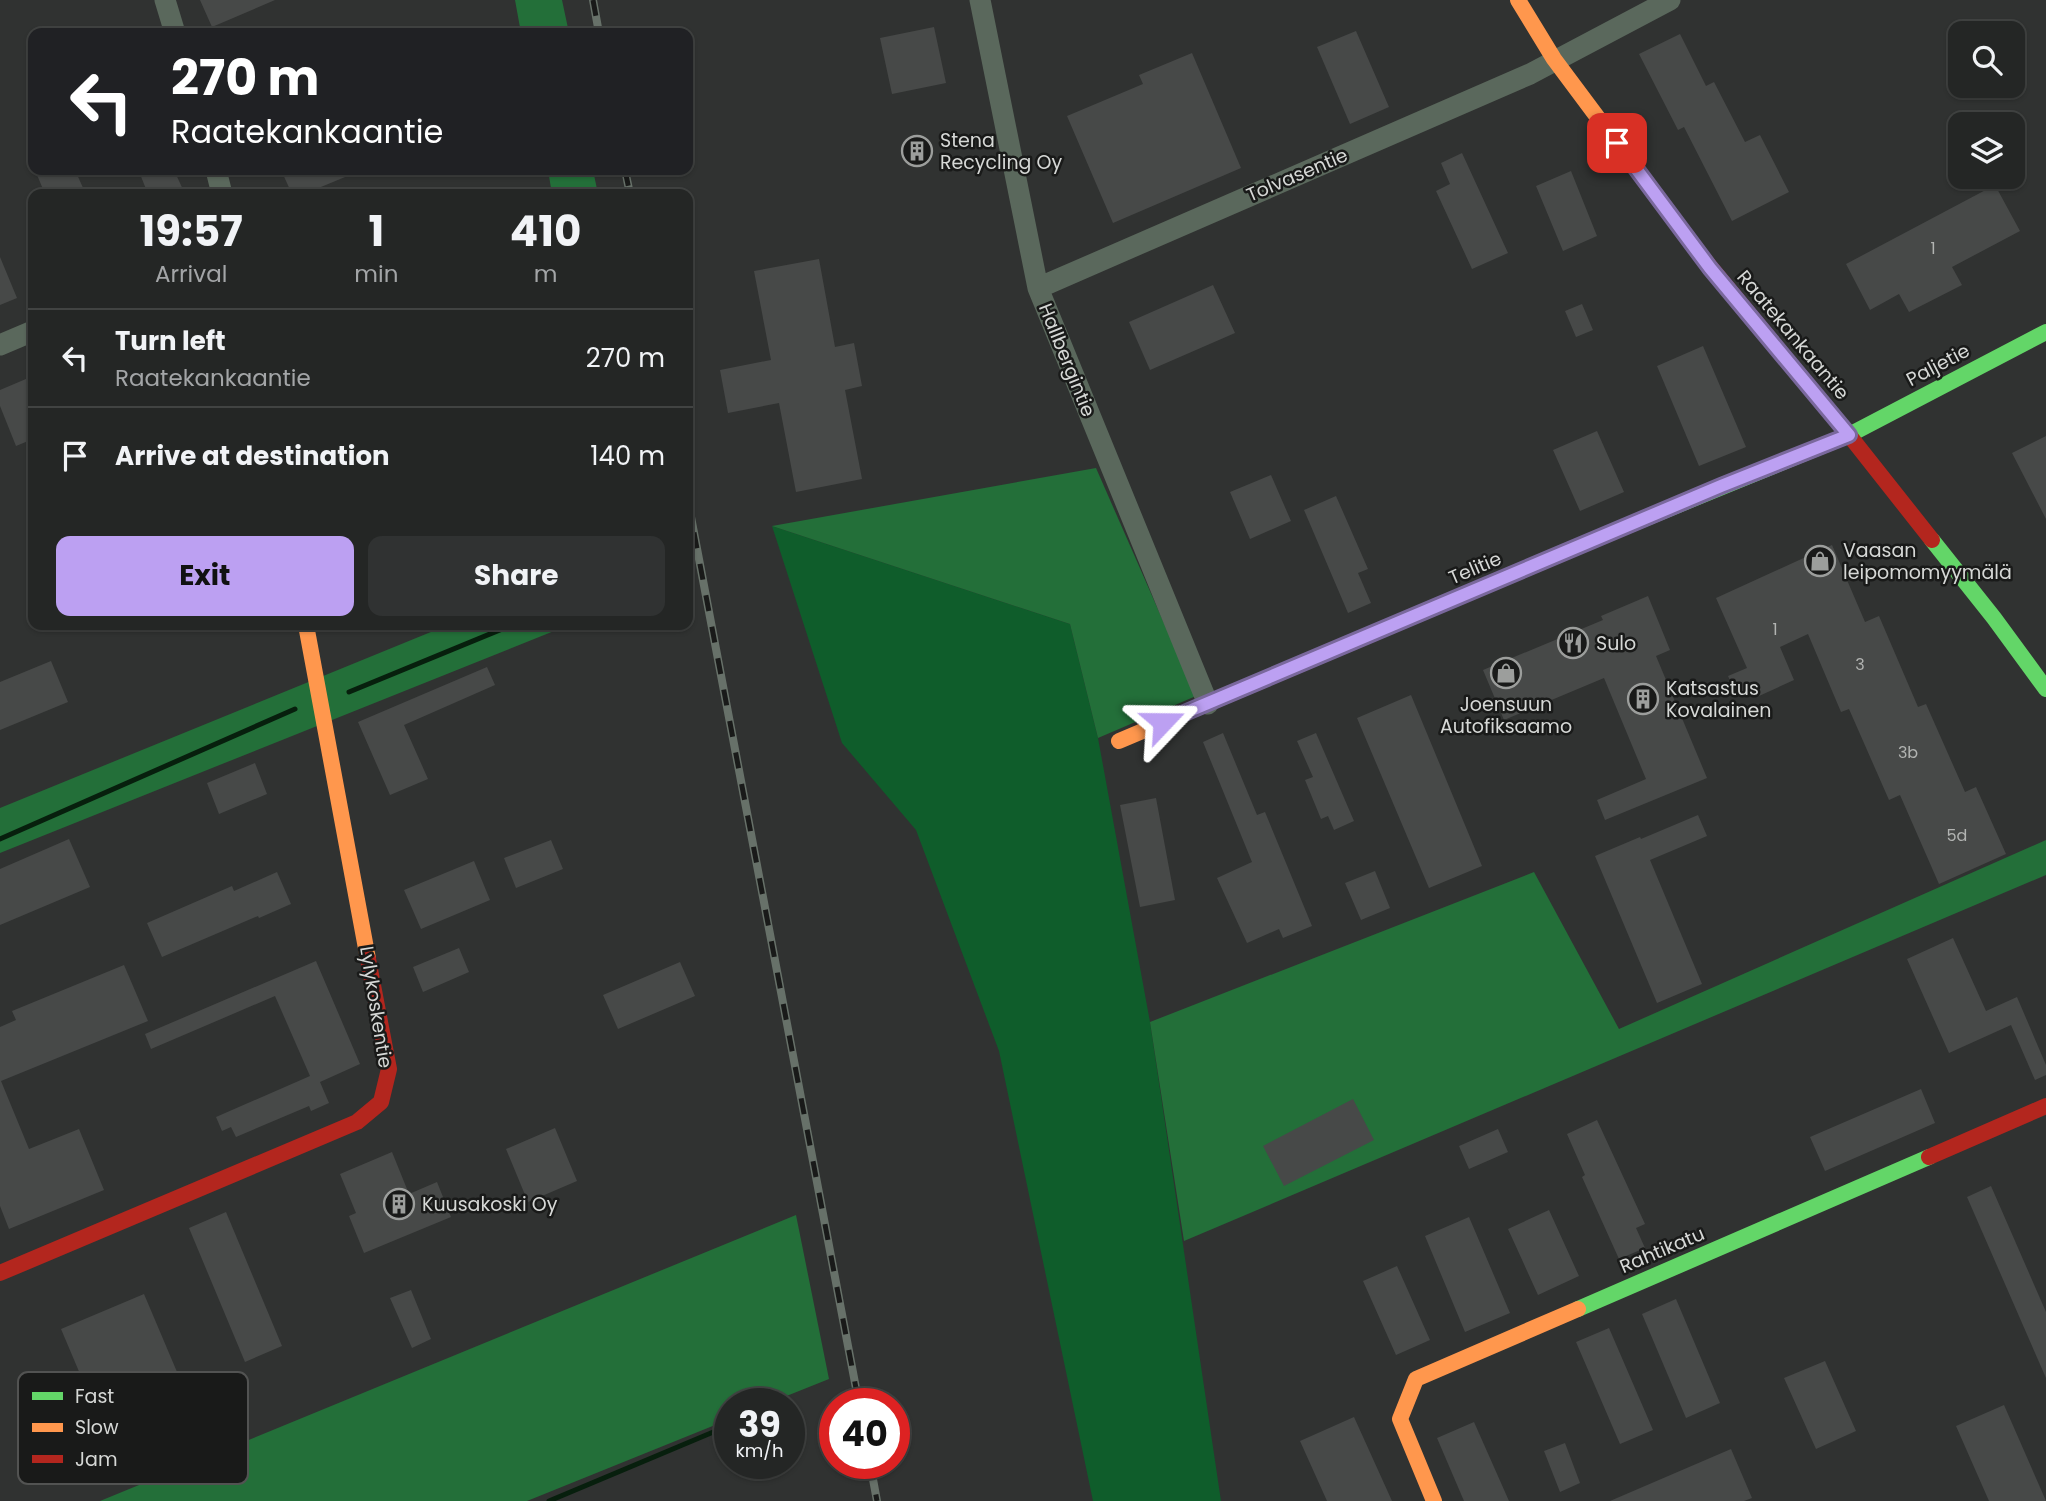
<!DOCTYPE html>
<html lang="en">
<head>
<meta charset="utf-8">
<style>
  body { margin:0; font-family:Poppins,sans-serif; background:#303232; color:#f1f3f6; height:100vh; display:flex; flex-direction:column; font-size:26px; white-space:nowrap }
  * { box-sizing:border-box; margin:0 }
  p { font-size:23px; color:#a3a5a7 }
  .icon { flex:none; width:38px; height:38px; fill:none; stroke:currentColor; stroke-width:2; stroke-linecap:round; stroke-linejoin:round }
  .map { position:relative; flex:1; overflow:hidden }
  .details { position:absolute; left:28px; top:189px; width:665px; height:441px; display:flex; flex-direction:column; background:#242625; border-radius:14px; box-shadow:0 2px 5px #0004,0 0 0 2px #414342 }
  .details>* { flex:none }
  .top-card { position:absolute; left:28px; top:28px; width:665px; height:147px; border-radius:14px; box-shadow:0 2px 5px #0004,0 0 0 2px #414342; background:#202124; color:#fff; overflow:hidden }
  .controls { position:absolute; left:1948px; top:21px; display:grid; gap:14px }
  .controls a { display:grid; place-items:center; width:77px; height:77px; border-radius:14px; background:#242625; box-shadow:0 2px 5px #0004,0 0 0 2px #414342; font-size:35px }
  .speed { position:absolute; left:714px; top:1388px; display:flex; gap:14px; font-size:35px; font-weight:700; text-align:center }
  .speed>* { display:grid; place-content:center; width:91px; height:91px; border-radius:50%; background:#242625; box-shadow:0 2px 5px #0004,0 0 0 2px #414342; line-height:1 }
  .speed small { font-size:18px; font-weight:400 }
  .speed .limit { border:10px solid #d22; background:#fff; color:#111 }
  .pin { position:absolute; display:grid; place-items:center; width:60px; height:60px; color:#fff; margin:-30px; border-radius:14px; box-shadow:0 4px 10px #0006 }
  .me { position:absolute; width:77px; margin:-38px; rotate:67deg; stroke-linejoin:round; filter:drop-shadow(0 0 5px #0008) }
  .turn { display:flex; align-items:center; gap:24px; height:147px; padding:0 28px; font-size:32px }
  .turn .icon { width:91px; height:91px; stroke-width:2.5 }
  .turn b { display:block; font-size:49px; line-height:60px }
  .eta { display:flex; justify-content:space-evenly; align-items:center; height:119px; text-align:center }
  .eta b { font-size:42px; font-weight:700; line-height:49px }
  .action { display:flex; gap:14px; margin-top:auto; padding:14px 28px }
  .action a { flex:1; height:80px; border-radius:14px; background:#bca0f2; color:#111; font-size:28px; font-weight:700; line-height:80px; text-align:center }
  .action a+a { background:#303232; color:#f1f3f6 }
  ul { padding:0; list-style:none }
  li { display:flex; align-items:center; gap:21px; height:98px; padding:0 28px; border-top:2px solid #414342 }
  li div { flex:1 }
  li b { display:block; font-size:26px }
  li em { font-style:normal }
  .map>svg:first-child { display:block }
  .green { fill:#0f5d2b }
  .forest { fill:#236f39 }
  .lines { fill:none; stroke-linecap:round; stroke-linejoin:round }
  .stream { stroke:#071f0d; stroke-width:5 }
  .building { fill:#474948 }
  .street { stroke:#5a685c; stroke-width:21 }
  .fast { stroke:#63d668; stroke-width:16 }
  .slow { stroke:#ff974d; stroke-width:16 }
  .jam { stroke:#b3261e; stroke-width:16 }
  .rail-casing { stroke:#677169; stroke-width:8 }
  .rail { stroke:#191a19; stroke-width:5; stroke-dasharray:16; stroke-linecap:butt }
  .route-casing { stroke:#7a689d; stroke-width:18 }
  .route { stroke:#bca0f2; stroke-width:12 }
  .labels { text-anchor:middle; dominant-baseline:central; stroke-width:5; stroke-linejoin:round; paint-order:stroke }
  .number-label { font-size:16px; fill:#b2b4b2 }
  .poi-label { font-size:19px; fill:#d6d8d6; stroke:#191a19; text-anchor:start }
  .street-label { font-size:19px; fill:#d6d8d6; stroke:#191a19 }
  .key { fill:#191a19; stroke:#525352; stroke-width:2 }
  .key-label { font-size:19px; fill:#d6d8d6 }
</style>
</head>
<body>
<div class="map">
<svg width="2046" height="1501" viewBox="0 0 2046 1501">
  <rect width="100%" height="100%" fill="#303231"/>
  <path class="green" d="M 772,526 L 1070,624 L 1098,738 L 1150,1022 L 1221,1501 L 1093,1501 L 999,1051 L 916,830 L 842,743 Z"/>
  <path class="forest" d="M 515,0 L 562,0 L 569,33 L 521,33 Z
    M 548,170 L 593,170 L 598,194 L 552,194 Z
    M 1096,468 L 1196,696 L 1098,738 L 1070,624 L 772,526 Z
    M 448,625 L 569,625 L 0,853 L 0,808 Z
    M 2046,840 L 2046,875 L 1184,1241 L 1150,1022 L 1534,872 L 1619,1029 Z
    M 796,1215 L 829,1379 L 769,1403 L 730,1404 L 730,1419 L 527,1501 L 100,1501 Z"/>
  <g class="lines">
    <path class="stream" d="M 349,692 L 512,625
      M 0,839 L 295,709
      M 549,1501 L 730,1425"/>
  </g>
  <path class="building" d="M 200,0 L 275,0 L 212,27 Z
    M 934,27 L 946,83 L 892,94 L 880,38 Z
    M 1356,31 L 1389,107 L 1350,124 L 1317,47 Z
    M 1680,34 L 1706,86 L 1714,82 L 1745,142 L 1760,135 L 1789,192 L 1732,221 L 1684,127 L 1678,130 L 1639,54 Z
    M 1192,53 L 1241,168 L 1113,223 L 1067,116 L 1143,84 L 1139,75 Z
    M 924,140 L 928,159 L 910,163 L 906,144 Z
    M 1462,153 L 1508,253 L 1472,269 L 1436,191 L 1450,184 L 1441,163 Z
    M 35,170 L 75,170 L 84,190 L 74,194 L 45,194 Z
    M 151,170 L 174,170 L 185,194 L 148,194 L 140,174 Z
    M 281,170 L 362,170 L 304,194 L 292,194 Z
    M 1571,171 L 1597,236 L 1563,251 L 1536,186 Z
    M 1995,185 L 2020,231 L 1952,267 L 1962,285 L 1909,312 L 1899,294 L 1870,310 L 1846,264 Z
    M 0,257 L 17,298 L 0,305 Z
    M 819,259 L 835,347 L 854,343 L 862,386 L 845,390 L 862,479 L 796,492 L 779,403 L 728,413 L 720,370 L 771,360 L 754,271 Z
    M 1213,285 L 1235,333 L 1150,370 L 1129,322 Z
    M 1582,304 L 1593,330 L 1576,337 L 1565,311 Z
    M 1703,346 L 1746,447 L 1699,466 L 1657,366 Z
    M 33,376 L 33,439 L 16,446 L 0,406 L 0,390 Z
    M 1597,431 L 1624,492 L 1580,511 L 1553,450 Z
    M 2046,436 L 2046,519 L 2012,453 Z
    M 1271,475 L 1291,521 L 1250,539 L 1230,492 Z
    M 1336,496 L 1368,569 L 1358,573 L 1371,603 L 1348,613 L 1304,510 Z
    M 1832,545 L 1865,622 L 1879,616 L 1918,707 L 1926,704 L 1965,792 L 1976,787 L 2006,854 L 1939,884 L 1900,795 L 1889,800 L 1849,709 L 1841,712 L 1808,634 L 1780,647 L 1794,680 L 1759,696 L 1755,688 L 1737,696 L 1728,676 L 1747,668 L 1716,598 Z
    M 1648,596 L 1670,650 L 1656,656 L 1707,778 L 1605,820 L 1597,800 L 1646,779 L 1604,678 L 1504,720 L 1483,670 L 1603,620 L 1601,616 Z
    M 51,661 L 68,702 L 0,730 L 0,682 Z
    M 487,667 L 495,685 L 404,725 L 428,779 L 390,795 L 358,722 Z
    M 1411,695 L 1482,866 L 1429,888 L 1357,718 Z
    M 1223,733 L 1257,815 L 1265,812 L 1312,926 L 1283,938 L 1279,929 L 1247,943 L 1217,878 L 1252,862 L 1203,742 Z
    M 1316,733 L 1354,821 L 1334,830 L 1328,816 L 1321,819 L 1305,780 L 1313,777 L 1297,741 Z
    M 255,763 L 267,794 L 219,814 L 207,783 Z
    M 1156,798 L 1175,900 L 1140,907 L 1120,805 Z
    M 1698,815 L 1707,836 L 1650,860 L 1702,984 L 1657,1003 L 1595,856 L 1640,837 L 1641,839 Z
    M 69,839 L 90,887 L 0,925 L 0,869 Z
    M 551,840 L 563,869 L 516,888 L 504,858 Z
    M 474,861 L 490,900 L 421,929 L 404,890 Z
    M 1375,871 L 1390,908 L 1361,920 L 1345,883 Z
    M 277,872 L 291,904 L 259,918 L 258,916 L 162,957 L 147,923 L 232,886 L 234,891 Z
    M 1953,938 L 1986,1011 L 2017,997 L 2046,1065 L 2046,1075 L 2035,1080 L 2011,1025 L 1949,1053 L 1907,959 Z
    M 459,948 L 469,972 L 423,992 L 413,967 Z
    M 316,961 L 360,1064 L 320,1082 L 329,1103 L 311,1111 L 309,1106 L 236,1137 L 231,1127 L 222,1131 L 216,1117 L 310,1076 L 275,996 L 151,1049 L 145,1034 Z
    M 680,962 L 695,996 L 618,1029 L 603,995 Z
    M 124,965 L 148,1021 L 1,1081 L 29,1149 L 79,1129 L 104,1190 L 9,1229 L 0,1206 L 0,1027 L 16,1020 L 12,1011 Z
    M 1921,1089 L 1935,1123 L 1825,1171 L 1810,1137 Z
    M 1353,1099 L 1374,1140 L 1284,1186 L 1263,1146 Z
    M 1597,1120 L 1645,1224 L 1636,1228 L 1645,1248 L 1619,1259 L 1582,1177 L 1585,1175 L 1567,1134 Z
    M 555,1128 L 577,1181 L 528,1202 L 506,1149 Z
    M 1498,1129 L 1508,1152 L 1469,1169 L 1459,1146 Z
    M 392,1152 L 409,1194 L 437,1182 L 451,1217 L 364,1253 L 349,1216 L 356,1213 L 340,1174 Z
    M 1991,1186 L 2046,1312 L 2046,1378 L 1967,1197 Z
    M 1549,1210 L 1579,1276 L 1538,1295 L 1508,1229 Z
    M 226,1212 L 282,1346 L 245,1362 L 189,1228 Z
    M 1469,1217 L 1510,1313 L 1465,1332 L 1425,1236 Z
    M 1397,1266 L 1430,1340 L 1396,1355 L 1363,1281 Z
    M 411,1290 L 431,1339 L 412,1348 L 390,1298 Z
    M 144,1294 L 180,1379 L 97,1414 L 61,1329 Z
    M 1676,1299 L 1720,1403 L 1686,1418 L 1642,1314 Z
    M 1609,1328 L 1653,1430 L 1620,1444 L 1576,1342 Z
    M 1825,1361 L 1856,1431 L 1816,1449 L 1784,1378 Z
    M 2004,1405 L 2046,1501 L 1989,1501 L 1956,1426 Z
    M 1354,1417 L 1392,1501 L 1327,1501 L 1300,1441 Z
    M 1474,1422 L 1509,1501 L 1464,1501 L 1437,1438 Z
    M 1565,1443 L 1580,1483 L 1560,1492 L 1544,1451 Z
    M 1731,1449 L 1752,1498 L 1744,1501 L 1610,1501 Z"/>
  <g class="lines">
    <path class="street" d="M 165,0 L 175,33
      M 980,0 L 1038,288 L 1208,704
      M 216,170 L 222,194
      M 1038,288 L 1530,74 L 1670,0
      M 0,345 L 33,331"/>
    <path class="fast" d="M 1622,528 L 1849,435 L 2046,332
      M 1932,540 L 1994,618 L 2046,689
      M 1578,1309 L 1929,1157"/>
    <path class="slow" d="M 1518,0 L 1554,59 L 1698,252
      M 306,625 L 368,959
      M 1119,741 L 1622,528
      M 1434,1501 L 1400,1419 L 1416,1379 L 1578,1309"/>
    <path class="jam" d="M 1698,252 L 1849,435 L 1932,540
      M 1929,1157 L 2046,1106
      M 0,1273 L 357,1122 L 381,1102 L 389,1069 L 368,959"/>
    <g class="rail-casing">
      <path id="rail" d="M 593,0 L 599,33
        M 625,170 L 630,194
        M 688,501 L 859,1404
        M 870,1463 L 877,1501"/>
    </g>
    <use href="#rail" class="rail"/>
  </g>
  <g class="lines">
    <g class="route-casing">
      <path id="route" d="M 1163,722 L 1721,486 L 1849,435 L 1710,268 L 1617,143"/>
    </g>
    <use href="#route" class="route"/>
  </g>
  <defs>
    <g id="building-ring" transform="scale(1.575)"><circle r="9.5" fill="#191a19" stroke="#9c9e9c" stroke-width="1.5"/><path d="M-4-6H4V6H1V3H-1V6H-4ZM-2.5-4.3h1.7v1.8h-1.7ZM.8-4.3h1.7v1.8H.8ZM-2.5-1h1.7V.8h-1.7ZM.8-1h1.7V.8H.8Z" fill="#9c9e9c"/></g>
    <g id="shop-ring" transform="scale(1.575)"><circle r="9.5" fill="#191a19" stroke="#9c9e9c" stroke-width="1.5"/><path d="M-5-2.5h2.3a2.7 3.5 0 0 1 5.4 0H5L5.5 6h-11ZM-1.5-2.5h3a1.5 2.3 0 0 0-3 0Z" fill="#9c9e9c"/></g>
    <g id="restaurant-ring" transform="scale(1.575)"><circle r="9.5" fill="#191a19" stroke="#9c9e9c" stroke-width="1.5"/><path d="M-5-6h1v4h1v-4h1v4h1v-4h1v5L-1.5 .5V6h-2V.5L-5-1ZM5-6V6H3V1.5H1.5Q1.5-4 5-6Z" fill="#9c9e9c"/></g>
  </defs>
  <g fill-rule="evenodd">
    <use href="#building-ring" x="917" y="151"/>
    <use href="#shop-ring" x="1820" y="561"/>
    <use href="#restaurant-ring" x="1573" y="643"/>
    <use href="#shop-ring" x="1506" y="673"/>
    <use href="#building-ring" x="1643" y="699"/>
    <use href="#building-ring" x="399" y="1204"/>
  </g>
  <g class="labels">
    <g class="number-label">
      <text x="1933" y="248">1</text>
      <text x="1775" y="629">1</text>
      <text x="1860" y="664">3</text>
      <text x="1908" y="752">3b</text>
      <text x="1957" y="835">5d</text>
    </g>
    <g class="poi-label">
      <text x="940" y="140">Stena<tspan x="940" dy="22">Recycling Oy</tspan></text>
      <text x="1843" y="550">Vaasan<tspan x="1843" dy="22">leipomomyymälä</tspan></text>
      <text x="1596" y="643">Sulo</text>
      <text x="1666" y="688">Katsastus<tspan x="1666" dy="22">Kovalainen</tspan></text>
      <text x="1506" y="704" text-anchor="middle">Joensuun<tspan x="1506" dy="22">Autofiksaamo</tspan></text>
      <text x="422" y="1204">Kuusakoski Oy</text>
    </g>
    <g class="street-label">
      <text transform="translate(1297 175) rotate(-23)">Tolvasentie</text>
      <text transform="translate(1793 335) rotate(50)">Raatekankaantie</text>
      <text transform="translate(1067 360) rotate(68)">Hallbergintie</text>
      <text transform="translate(1938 365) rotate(-28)">Paljetie</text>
      <text transform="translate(1475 568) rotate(-23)">Telitie</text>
      <text transform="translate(376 1007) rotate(81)">Lylykoskentie</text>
      <text transform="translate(1662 1250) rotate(-23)">Rahtikatu</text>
    </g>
  </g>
  <rect x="18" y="1372" width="230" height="112" rx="10" class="key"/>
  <rect x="32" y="1392" width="31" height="8" fill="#63d668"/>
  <rect x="32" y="1423" width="31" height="9" fill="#ff974d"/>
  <rect x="32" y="1455" width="31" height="8" fill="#b3261e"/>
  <g class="key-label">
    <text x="75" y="1403">Fast</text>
    <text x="75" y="1434">Slow</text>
    <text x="75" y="1466">Jam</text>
  </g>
</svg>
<div class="controls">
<a><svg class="icon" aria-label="search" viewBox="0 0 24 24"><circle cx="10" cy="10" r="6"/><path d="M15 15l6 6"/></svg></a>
<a><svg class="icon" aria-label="layers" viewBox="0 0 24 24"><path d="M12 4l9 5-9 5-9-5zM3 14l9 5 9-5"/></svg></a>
</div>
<div class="speed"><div>39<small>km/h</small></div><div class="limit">40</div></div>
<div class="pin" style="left:1617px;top:143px;background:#d93025"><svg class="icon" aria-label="arrive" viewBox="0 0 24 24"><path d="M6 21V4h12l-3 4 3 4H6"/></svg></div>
<svg class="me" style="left:1163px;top:722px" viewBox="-20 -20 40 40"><path d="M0-17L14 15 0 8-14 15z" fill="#bca0f2" stroke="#fff" stroke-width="4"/></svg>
<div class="top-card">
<div class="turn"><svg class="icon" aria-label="left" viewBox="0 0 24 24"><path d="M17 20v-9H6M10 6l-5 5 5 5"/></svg><div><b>270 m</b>Raatekankaantie</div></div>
</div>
<section class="details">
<div class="eta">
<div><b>19:57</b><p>Arrival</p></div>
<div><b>1</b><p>min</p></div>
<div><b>410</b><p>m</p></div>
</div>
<ul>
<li><svg class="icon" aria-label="left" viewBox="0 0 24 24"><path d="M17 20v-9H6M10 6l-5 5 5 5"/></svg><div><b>Turn left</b><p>Raatekankaantie</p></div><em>270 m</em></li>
<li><svg class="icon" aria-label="arrive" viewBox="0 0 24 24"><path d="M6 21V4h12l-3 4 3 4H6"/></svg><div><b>Arrive at destination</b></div><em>140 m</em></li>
</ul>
<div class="action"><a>Exit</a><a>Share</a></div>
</section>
</div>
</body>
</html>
